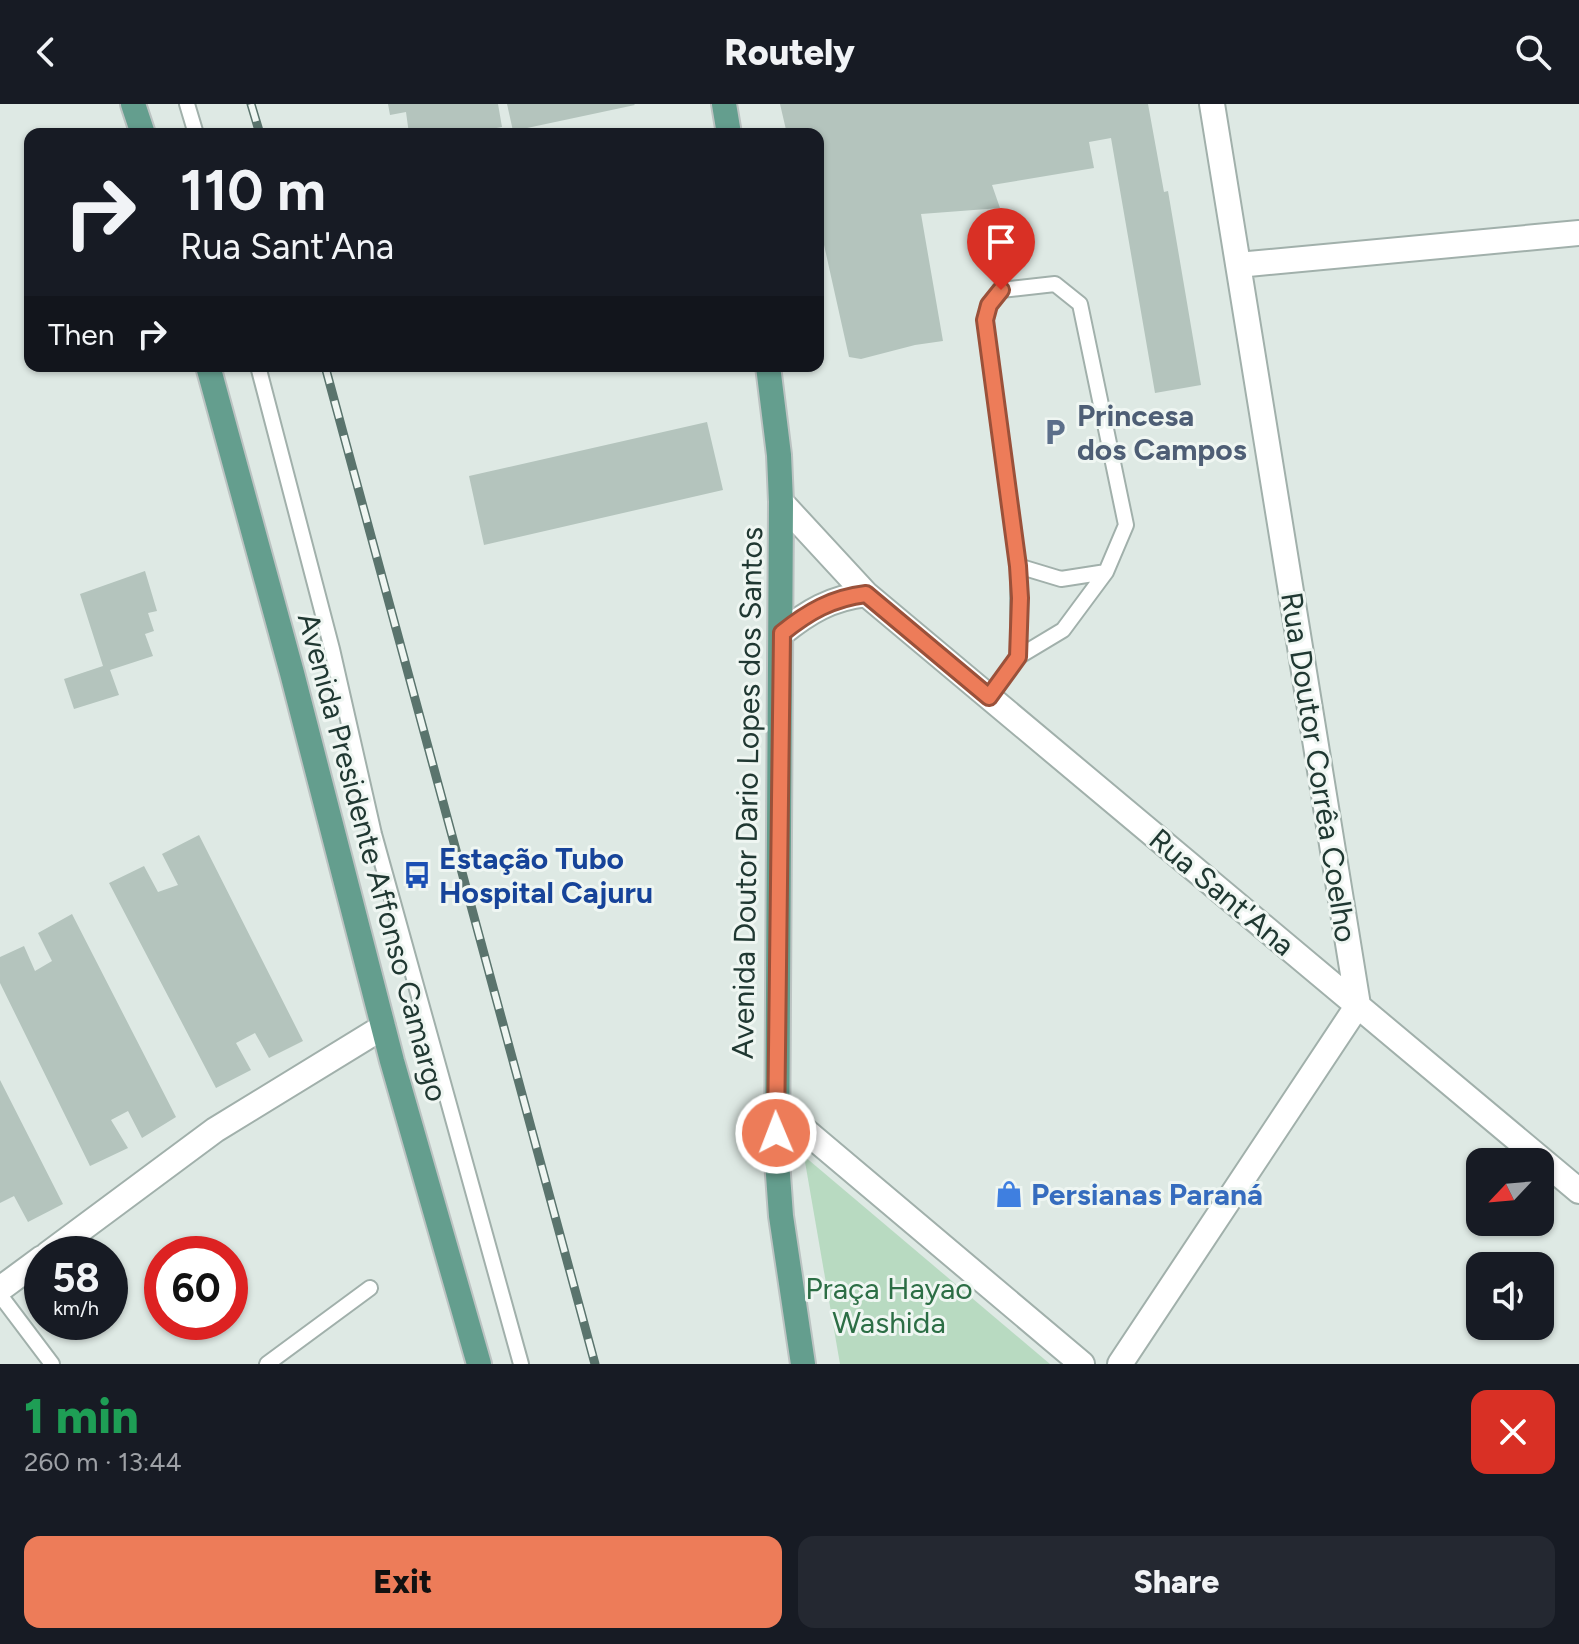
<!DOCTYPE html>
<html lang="en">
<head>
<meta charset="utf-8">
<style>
  body { margin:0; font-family:Figtree,sans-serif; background:#242831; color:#f1f3f6; height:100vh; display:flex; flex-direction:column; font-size:30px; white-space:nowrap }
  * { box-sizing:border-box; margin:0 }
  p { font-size:26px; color:#9ea1a6 }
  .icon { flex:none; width:44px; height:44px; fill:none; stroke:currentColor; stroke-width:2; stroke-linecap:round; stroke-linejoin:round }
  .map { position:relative; height:1260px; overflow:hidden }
  .sheet { display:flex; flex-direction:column; background:#171b24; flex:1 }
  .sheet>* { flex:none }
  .hud { position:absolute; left:24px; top:24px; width:800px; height:244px; border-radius:16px; box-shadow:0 2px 6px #0004; background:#171b24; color:#f1f3f6; overflow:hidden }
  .needle { width:52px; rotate:244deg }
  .controls { position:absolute; left:1466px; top:1044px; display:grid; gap:16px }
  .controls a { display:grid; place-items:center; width:88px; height:88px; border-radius:16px; background:#171b24; box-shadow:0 2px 6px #0004; font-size:40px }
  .speed { position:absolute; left:24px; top:1132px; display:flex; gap:16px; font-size:40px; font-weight:700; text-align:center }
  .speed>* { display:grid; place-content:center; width:104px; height:104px; border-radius:50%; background:#171b24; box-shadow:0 2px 6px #0004; line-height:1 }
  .speed small { font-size:20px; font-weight:400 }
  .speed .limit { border:12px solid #d22; background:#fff; color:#111 }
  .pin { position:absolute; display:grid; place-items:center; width:68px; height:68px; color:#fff; margin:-82px -34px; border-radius:50% 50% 50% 0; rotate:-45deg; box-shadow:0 0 8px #0007 }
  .pin .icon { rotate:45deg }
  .me { position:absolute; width:88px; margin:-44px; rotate:359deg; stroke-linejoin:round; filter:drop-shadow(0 0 6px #0008) }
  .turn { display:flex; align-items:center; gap:28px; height:168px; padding:0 24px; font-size:36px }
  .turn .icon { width:104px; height:104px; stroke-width:2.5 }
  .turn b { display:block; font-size:56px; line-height:68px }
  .then { display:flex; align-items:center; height:76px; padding:0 24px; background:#0003; gap:16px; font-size:30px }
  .round { display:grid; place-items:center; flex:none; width:84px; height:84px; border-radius:16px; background:#242831 }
  .summary { display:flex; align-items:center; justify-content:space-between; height:136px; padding:0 24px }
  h1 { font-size:48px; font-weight:800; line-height:60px; color:#1e9e55 }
  .button { display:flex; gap:16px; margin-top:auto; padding:16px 24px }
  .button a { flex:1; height:92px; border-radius:16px; background:#ed7c59; color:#111; font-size:32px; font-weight:800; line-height:92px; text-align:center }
  .button a+a { background:#242831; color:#f1f3f6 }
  header { display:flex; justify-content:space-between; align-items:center; height:104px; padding:0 24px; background:#171b24; font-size:36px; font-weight:800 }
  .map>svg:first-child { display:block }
  .green { fill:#b8dac1 }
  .building { fill:#b4c4bd }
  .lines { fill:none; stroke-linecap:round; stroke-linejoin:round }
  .service-casing { stroke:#a1b0ab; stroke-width:18 }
  .minor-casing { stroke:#a1b0ab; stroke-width:28 }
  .tertiary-casing { stroke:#a1b0ab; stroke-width:28 }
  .primary-casing { stroke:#bcc3c2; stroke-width:28 }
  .service { stroke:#fff; stroke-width:14 }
  .minor { stroke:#fff; stroke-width:24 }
  .tertiary { stroke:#fff; stroke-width:24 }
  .primary { stroke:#649e8e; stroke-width:24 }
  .rail-casing { stroke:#5a746d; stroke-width:9 }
  .rail { stroke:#eff6f2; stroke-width:6; stroke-dasharray:18; stroke-linecap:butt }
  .route-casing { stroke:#9a513a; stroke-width:20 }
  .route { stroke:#ed7c59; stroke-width:14 }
  .labels { text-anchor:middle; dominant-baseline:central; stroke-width:6; stroke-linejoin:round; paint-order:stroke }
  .service-label { font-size:30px; font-weight:bold; fill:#4e5e75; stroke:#eff6f2; text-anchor:start }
  .street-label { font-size:30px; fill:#203832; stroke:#eff6f2 }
  .transit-label { font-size:30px; font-weight:bold; fill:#164399; stroke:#eff6f2; text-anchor:start }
  .shop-label { font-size:30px; font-weight:bold; fill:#366cbe; stroke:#eff6f2; text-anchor:start }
  .park-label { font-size:30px; fill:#2c6e45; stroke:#eff6f2 }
</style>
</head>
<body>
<header><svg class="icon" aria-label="back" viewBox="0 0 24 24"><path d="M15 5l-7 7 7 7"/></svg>Routely<svg class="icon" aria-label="search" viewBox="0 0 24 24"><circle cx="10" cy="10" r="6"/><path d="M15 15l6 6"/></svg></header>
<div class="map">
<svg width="1579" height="1260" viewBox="0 0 1579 1260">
  <rect width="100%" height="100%" fill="#dee9e4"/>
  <path class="green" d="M 804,1052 L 1050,1260 L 840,1260 Z"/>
  <path class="building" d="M 388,0 L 498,0 L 502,23 L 464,30 L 409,30 L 406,8 L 390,11 Z
    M 507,0 L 634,0 L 635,1 L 513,27 Z
    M 780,0 L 1148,0 L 1164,88 L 1168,87 L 1201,281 L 1155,289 L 1111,34 L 1089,38 L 1094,64 L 992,81 L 1000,104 L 921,110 L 943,237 L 915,241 L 861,255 L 849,253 L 818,114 L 818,30 L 787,30 Z
    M 707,318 L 723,386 L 484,441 L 469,372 Z
    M 145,467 L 157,507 L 148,509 L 154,527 L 145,530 L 153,552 L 110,566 L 119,591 L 74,605 L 64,575 L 103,562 L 80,490 Z
    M 199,731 L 303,937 L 269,954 L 255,929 L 236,939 L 251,966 L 216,984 L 109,779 L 144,762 L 158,788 L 178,781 L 162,750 Z
    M 72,810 L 176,1013 L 142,1034 L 128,1007 L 111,1016 L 128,1044 L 90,1062 L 0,879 L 0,853 L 24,842 L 35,867 L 52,857 L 38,829 Z
    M 0,976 L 63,1100 L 28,1118 L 14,1092 L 0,1099 Z"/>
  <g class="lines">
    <g class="service-casing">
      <path id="service" d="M 187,0 L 196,30
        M 258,262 L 332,545 L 374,730 L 521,1260
        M 1018,462 L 1061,475 L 1106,468
        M 989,593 L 1018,553 L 1063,526 L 1106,468 L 1126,421 L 1080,200 L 1055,180 L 1001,186 L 989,201 L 985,216 L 1018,462 L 1018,553
        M 0,1191 L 52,1260
        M 267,1260 L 370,1184"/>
    </g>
    <g class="minor-casing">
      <path id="minor" d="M 1238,161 L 1579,129
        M 781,398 L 866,490 L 1579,1087
        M 782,529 C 808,508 831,494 866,490
        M 48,1150 L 215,1026 L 383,923
        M 0,1185 L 42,1154
        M 1120,1260 L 1358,901 L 1212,0"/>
    </g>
    <g class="tertiary-casing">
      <path id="tertiary" d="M 776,1002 L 1082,1260"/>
    </g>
    <g class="primary-casing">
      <path id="primary" d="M 133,0 L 143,30
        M 724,0 L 729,30
        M 208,262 L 292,569 L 392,957 L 479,1260
        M 768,262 L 779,351 L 781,398 L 777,1057 L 781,1112 L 803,1260"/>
    </g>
    <use href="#service" class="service"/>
    <use href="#minor" class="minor"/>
    <use href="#tertiary" class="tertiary"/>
    <use href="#primary" class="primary"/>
    <g class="rail-casing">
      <path id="rail" d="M 251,0 L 260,30
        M 325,262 L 595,1260"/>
    </g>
    <use href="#rail" class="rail"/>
  </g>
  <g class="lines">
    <g class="route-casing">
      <path id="route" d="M 776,1029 L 782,529 C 808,508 832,494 866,490 L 989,593 L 1018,553 L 1020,494 L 1018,462 L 985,216 L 989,201 L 1001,186"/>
    </g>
    <use href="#route" class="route"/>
  </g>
  <defs>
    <g id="parking-bare" transform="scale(2.16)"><path d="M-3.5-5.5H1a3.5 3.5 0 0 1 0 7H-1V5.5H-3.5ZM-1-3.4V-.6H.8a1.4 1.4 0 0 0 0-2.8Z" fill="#5c6f8a" stroke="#eff6f2" stroke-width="2.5" paint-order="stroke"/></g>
    <g id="bus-bare" transform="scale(2.16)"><path d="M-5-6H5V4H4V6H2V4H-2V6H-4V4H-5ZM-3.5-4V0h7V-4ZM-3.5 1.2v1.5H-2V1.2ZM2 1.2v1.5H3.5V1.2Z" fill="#1a4fb4" stroke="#eff6f2" stroke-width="2.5" paint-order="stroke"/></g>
    <g id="shop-bare" transform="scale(2.16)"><path d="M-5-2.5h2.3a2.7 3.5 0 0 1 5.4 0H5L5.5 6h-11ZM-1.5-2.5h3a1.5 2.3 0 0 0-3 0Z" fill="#3f7fe0" stroke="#eff6f2" stroke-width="2.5" paint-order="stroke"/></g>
  </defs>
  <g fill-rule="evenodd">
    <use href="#parking-bare" x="1055" y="328"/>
    <use href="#bus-bare" x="417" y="771"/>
    <use href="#shop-bare" x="1009" y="1090"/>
  </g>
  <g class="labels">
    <g class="service-label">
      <text x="1077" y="311">Princesa<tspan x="1077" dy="34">dos Campos</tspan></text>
    </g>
    <g class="street-label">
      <text transform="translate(1319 663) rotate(81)">Rua Doutor Corrêa Coelho</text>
      <text transform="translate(747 689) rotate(-89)">Avenida Doutor Dario Lopes dos Santos</text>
      <text transform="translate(373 753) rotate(75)">Avenida Presidente Affonso Camargo</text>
      <text transform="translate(1222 788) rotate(40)">Rua Sant'Ana</text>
    </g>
    <g class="transit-label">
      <text x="439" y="754">Estação Tubo<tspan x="439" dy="34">Hospital Cajuru</tspan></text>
    </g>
    <g class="shop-label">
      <text x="1031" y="1090">Persianas Paraná</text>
    </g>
    <g class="park-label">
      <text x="889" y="1184">Praça Hayao<tspan x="889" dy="34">Washida</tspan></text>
    </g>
  </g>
</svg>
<div class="controls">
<a><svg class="needle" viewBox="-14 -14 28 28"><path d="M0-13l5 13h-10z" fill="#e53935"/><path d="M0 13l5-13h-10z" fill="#9ea1a6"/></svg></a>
<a><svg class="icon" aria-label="sound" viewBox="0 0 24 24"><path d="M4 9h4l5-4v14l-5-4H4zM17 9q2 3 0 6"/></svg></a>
</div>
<div class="speed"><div>58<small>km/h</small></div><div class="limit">60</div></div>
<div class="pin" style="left:1001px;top:186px;background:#d93025"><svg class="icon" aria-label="arrive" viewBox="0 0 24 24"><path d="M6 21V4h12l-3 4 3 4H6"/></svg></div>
<svg class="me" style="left:776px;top:1029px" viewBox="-20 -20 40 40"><circle r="17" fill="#ed7c59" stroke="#fff" stroke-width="3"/><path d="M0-11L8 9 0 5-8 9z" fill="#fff"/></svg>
<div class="hud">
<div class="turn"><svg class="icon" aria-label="right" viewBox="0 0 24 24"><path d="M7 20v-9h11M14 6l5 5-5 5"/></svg><div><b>110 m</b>Rua Sant'Ana</div></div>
<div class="then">Then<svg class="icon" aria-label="right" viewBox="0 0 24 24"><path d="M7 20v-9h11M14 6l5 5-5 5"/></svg></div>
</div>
</div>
<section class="sheet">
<div class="summary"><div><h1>1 min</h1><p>260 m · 13:44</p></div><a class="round" style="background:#d93025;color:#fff"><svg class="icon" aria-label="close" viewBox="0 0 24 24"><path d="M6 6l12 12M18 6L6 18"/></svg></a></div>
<div class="button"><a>Exit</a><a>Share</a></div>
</section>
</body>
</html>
